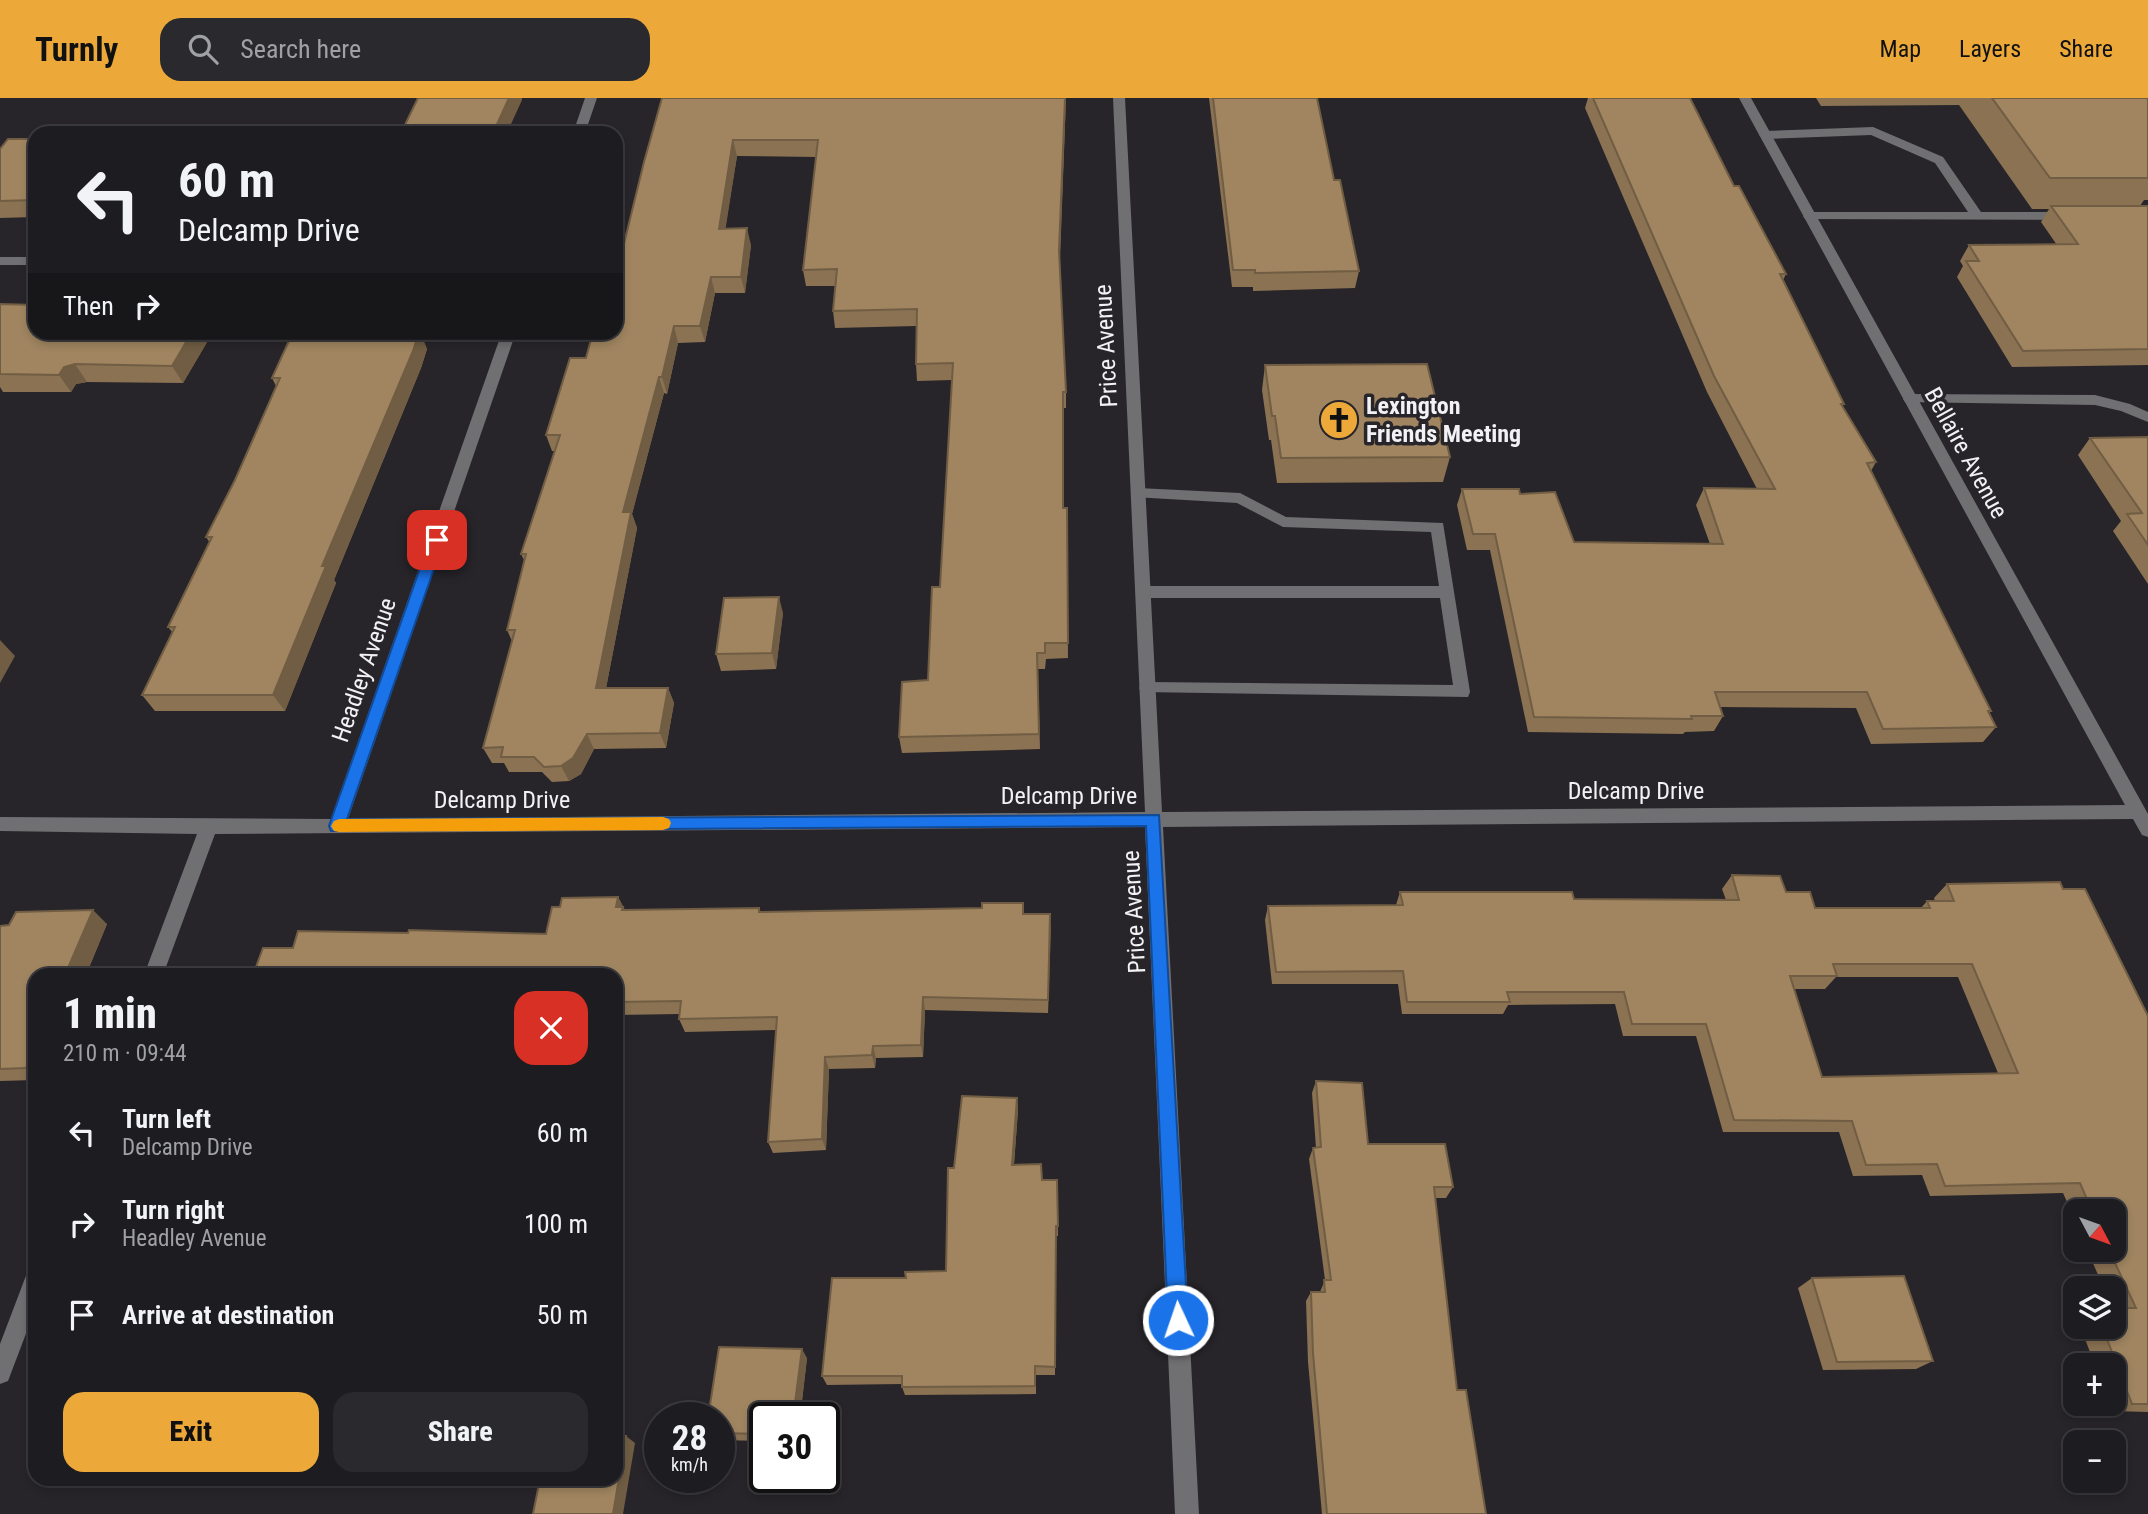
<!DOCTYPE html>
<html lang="en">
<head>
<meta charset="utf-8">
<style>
  body { margin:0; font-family:"Roboto Condensed",sans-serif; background:#2a292d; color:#f1f3f6; height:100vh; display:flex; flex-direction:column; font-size:26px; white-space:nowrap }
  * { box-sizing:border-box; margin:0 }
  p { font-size:23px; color:#a0a1a5 }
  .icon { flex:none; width:38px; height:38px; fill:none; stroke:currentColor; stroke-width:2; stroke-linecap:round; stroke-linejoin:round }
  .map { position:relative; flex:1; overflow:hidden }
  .drawer { position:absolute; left:28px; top:870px; width:595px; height:518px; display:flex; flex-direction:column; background:#1d1c20; border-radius:21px; box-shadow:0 4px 10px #0003,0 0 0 2px #3b3a3e }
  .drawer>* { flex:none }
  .guide { position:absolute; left:28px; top:28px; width:595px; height:214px; border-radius:21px; box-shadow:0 4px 10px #0003,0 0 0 2px #3b3a3e; background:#1d1c20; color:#f1f3f6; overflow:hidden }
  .needle { width:46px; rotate:131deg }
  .fabs { position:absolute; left:2063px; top:1101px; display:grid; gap:14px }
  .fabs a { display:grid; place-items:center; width:63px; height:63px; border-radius:14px; background:#1d1c20; box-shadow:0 4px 10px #0003,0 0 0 2px #3b3a3e; font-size:35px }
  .speed { position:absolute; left:644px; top:1304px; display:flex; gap:14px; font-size:35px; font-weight:700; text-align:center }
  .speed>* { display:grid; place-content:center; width:91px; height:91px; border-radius:50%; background:#1d1c20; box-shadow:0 4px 10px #0003,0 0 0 2px #3b3a3e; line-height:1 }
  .speed small { font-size:18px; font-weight:400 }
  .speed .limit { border:4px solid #111; border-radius:10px; background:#fff; color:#111 }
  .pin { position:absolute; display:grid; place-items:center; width:60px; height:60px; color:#fff; margin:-30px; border-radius:14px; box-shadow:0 4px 10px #0006 }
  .me { position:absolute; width:77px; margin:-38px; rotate:357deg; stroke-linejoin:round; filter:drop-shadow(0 0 5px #0008) }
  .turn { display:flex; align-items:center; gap:24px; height:147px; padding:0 35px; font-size:32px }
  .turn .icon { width:91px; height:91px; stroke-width:2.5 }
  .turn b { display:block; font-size:49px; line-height:60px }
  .then { display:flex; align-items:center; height:66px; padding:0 35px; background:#0003; gap:14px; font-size:26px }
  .round { display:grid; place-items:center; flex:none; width:74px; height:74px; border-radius:21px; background:#2a292d }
  .summary { display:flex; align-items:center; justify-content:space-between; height:119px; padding:0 35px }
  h1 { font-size:42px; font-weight:800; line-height:52px }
  .cta { display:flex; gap:14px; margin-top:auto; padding:14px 35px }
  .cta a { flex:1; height:80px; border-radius:21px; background:#eca93a; color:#111; font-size:28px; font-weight:800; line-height:80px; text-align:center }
  .cta a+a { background:#2a292d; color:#f1f3f6 }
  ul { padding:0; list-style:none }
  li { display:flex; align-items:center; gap:21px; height:91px; padding:0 35px }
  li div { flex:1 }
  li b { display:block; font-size:26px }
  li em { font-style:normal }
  header { display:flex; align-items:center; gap:42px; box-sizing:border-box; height:98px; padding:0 35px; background:#eca93a; color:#111 }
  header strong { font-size:33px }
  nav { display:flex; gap:38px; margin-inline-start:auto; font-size:24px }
  .search { width:490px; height:63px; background:#2a292d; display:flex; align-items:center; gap:18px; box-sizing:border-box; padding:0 24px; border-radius:21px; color:#a0a1a5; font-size:26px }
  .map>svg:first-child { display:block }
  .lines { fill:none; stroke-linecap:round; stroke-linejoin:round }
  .lane { fill:#706f72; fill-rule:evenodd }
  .street { fill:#706f72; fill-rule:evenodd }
  .wall { fill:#8a7253; fill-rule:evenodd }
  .shaded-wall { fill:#705d43 }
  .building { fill:#a08560; stroke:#705d43; stroke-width:2; fill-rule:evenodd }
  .route { fill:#1a73e8; stroke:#114b97; stroke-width:2 }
  .slow { fill:#f59e0b }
  .labels { text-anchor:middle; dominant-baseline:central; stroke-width:7; stroke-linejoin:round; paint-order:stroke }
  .street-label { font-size:24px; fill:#f2f1f4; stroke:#27252a }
  .poi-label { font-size:24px; font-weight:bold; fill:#f2f1f4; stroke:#27252a; text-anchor:start }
</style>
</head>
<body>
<header>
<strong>Turnly</strong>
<div class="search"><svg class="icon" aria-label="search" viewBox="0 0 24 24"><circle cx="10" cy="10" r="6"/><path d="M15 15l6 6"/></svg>Search here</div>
<nav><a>Map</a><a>Layers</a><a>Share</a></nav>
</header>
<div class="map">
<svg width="2148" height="1416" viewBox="0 0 2148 1416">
  <rect width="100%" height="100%" fill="#27252a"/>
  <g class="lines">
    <path class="lane" d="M 1873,29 L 1943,59 L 1981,114 L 2068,114 L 2074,118 L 2068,122 L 1805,121 L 1803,118 L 1809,114 L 1968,114 L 1935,65 L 1871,37 L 1765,41 L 1759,37 L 1765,33 Z
      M 1910,296 L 2095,297 L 2130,306 L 2148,314 L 2148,324 L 2121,313 L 2095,307 L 1905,304 L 1903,301 Z
      M 1138,390 L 1240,395 L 1286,419 L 1443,425 L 1470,594 L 1468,599 L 1141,594 L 1139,590 L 1141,586 L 1147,584 L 1453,587 L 1440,500 L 1144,500 L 1136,494 L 1144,488 L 1439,488 L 1431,434 L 1283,429 L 1237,405 L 1133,399 L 1131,395 Z"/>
    <path class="street" d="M 585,0 L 597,0 L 585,35 L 573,35 Z
      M 1113,0 L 1125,0 L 1162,714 L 2125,707 L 1739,0 L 1751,0 L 2148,716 L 2148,739 L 2142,737 L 2133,721 L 1163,729 L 1199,1416 L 1175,1416 L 1145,729 L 215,736 L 163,877 L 144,877 L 197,736 L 0,733 L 0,719 L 331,721 L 502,234 L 516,234 L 348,721 L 1145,714 Z
      M 0,159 L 35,159 L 35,167 L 0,167 Z
      M 35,1172 L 35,1212 L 8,1283 L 0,1286 L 0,1246 L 27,1175 Z"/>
  </g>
  <path class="wall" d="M 662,0 L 1066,0 L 1060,162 L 1066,294 L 1066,310 L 1063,310 L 1063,410 L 1067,410 L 1068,560 L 1046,561 L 1045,571 L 1038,571 L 1040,651 L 902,655 L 899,639 L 928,582 L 940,489 L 952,282 L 917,283 L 916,266 L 916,228 L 835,230 L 833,213 L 835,188 L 806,188 L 803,172 L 816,59 L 737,58 L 725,131 L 751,147 L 745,195 L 715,195 L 705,244 L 678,245 L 667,296 L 664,295 L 632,416 L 637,430 L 606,590 L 668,590 L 674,605 L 666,650 L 594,651 L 581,676 L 569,683 L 552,684 L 542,674 L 509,674 L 504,665 L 492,665 L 483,650 L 512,543 L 507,532 L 524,462 L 521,456 L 555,353 L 552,353 L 546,337 L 586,260 L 620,162 Z
    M 1209,0 L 1317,0 L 1334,82 L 1359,173 L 1355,190 L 1253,193 L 1253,189 L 1232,189 Z
    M 1588,0 L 1690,0 L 1734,88 L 1786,176 L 1783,182 L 1844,306 L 1842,309 L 1876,364 L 1871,373 L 1991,613 L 1989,615 L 1996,629 L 1983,644 L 1871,646 L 1856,610 L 1720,609 L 1723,618 L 1714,633 L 1685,634 L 1683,636 L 1528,634 L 1490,452 L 1467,452 L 1457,407 L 1462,391 L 1520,396 L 1574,444 L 1710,446 L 1696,407 L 1704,390 L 1757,391 L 1707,294 L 1585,10 Z
    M 1816,0 L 2148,0 L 2148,102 L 2144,102 L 2140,108 L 2148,108 L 2148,267 L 2012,269 L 1957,179 L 1963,168 L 1960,163 L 1969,147 L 2057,147 L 2041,124 L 2049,111 L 2032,111 L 1959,7 L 1821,8 Z
    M 35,41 L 35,119 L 0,120 L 0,51 Z
    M 0,206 L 213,234 L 183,285 L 87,284 L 76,286 L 71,294 L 3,294 L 0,289 Z
    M 293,234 L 421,234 L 421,237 L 427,251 L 421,270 L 334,482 L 336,485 L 285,613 L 155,613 L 142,597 L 173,535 L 168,529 L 210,445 L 206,439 L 235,382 L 276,288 L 272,280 Z
    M 1265,267 L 1450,359 L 1443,384 L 1277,385 L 1271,342 L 1269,342 L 1262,292 Z
    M 2148,339 L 2148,486 L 2113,433 L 2121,423 L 2078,357 L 2090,340 Z
    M 783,515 L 776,571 L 721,573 L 716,556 Z
    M 1732,777 L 1786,794 L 1815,810 L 1921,810 L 1927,803 L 1935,803 L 1934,800 L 1947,786 L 2063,791 L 2148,918 L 2148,1314 L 2112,1313 L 2109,1306 L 2114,1306 L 2114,1267 L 2095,1267 L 2080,1228 L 2114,1228 L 2114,1190 L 2104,1190 L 2087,1152 L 2114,1152 L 2114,1113 L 2076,1113 L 2076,1124 L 2063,1095 L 1930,1098 L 1922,1077 L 1853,1078 L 1839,1034 L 1723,1034 L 1696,938 L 1623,938 L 1615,906 L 1508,907 L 1503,916 L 1402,916 L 1398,886 L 1272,886 L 1265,822 L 1268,808 L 1396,807 L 1400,794 L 1574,801 L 1726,802 L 1722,791 ZM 1836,879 L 1958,879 L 1998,975 L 1822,979 L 1794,891 L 1825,891 Z
    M 618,799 L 625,812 L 759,810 L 761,814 L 1050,816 L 1048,915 L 925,912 L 923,959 L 876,960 L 875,970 L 829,971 L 826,1052 L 773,1055 L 768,1044 L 776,932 L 685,934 L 679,921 L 679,916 L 616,917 L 616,877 L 293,850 L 546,836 L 560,809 Z
    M 107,826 L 86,877 L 35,877 L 35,982 L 0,983 L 0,828 Z
    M 1316,983 L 1368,1046 L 1453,1089 L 1446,1100 L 1435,1100 L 1457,1292 L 1486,1416 L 1322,1416 L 1308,1264 L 1306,1203 L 1311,1194 L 1320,1194 L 1325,1182 L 1309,1061 L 1313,1050 L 1316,1050 L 1312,995 Z
    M 1017,1000 L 1018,1012 L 1014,1067 L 1042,1082 L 1057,1082 L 1058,1138 L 1056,1138 L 1055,1277 L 1036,1277 L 1036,1296 L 905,1297 L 902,1289 L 902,1286 L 827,1287 L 822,1278 L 906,1180 L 946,1173 L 954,1070 Z
    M 1812,1180 L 1933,1263 L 1916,1271 L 1823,1272 L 1798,1190 Z
    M 807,1260 L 800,1320 L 765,1320 L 765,1343 L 719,1342 L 719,1320 Z"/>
  <path class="shaded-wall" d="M 509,0 L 522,0 L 522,2 L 507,35 L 493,35 Z
    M 1066,0 L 1059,170 L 1059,153 Z
    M 733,42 L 737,58 L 723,147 L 719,131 Z
    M 747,130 L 751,147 L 745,195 L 741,179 Z
    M 711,179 L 715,195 L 705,244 L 700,228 Z
    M 674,228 L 678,245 L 667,296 L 662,279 Z
    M 192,234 L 213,234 L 183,285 L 172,268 Z
    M 408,234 L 421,234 L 421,237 L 427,251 L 421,270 L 334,482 L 336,485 L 285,613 L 273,597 L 322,468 Z
    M 75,266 L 87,284 L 76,286 L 71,294 L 59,277 L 64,269 Z
    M 659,279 L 664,295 L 632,416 L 637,430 L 603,606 L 596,590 L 623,414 Z
    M 779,499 L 783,515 L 776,571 L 772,555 Z
    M 0,542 L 15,558 L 0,585 Z
    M 668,590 L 674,605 L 666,650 L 660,635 Z
    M 587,636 L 594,651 L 581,676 L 569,683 L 561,668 Z
    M 618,799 L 630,822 L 616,809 Z
    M 93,812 L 107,826 L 86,877 L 65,877 Z
    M 1050,816 L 1051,830 L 1048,915 L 1048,902 Z
    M 923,899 L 925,912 L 923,959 L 921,947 Z
    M 35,948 L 35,977 L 26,970 Z
    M 873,948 L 876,960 L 875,970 L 872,957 Z
    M 825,959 L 829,971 L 826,1052 L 822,1041 Z
    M 1017,1000 L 1018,1012 L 1013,1079 L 1012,1067 Z
    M 802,1251 L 807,1260 L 800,1320 L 793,1320 Z
    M 626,1338 L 635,1345 L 623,1416 L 613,1416 Z"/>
  <path class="building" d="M 418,0 L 509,0 L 493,35 L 401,35 Z
    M 662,0 L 1065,0 L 1059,153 L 1066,294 L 1063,294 L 1063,410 L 1067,410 L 1068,545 L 1045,545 L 1045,555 L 1037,555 L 1039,636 L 899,639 L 902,584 L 928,582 L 932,489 L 940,489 L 953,265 L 916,266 L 917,211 L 833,213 L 837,171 L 803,172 L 818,42 L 733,42 L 719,131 L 747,130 L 741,179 L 711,179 L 700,228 L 674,228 L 662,279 L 659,279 L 623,414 L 631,414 L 596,590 L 668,590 L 660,635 L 587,636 L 573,660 L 561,668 L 544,669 L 534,659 L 501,659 L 503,649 L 483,650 L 515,532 L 507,532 L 526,456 L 521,456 L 560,337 L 546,337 L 570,260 L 586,260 L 593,234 L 616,234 L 616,163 L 620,162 L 644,64 Z
    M 1213,0 L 1317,0 L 1334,82 L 1340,82 L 1359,173 L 1255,175 L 1255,172 L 1233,172 Z
    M 1593,0 L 1690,0 L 1734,88 L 1739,88 L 1786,176 L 1780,176 L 1844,306 L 1841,306 L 1876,364 L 1867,365 L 1991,613 L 1988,613 L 1996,629 L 1883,631 L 1867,594 L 1715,594 L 1723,618 L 1691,618 L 1692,621 L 1534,619 L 1495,436 L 1473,436 L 1462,391 L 1519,391 L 1520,396 L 1555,394 L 1574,444 L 1723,446 L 1704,390 L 1775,391 L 1714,278 Z
    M 1992,0 L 2148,0 L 2148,80 L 2050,80 Z
    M 8,41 L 35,41 L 35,102 L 0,103 L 0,51 Z
    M 2051,108 L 2148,108 L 2148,251 L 2023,253 L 1966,163 L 1979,163 L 1969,147 L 2078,146 Z
    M 0,206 L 35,207 L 35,234 L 192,234 L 172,268 L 75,266 L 64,269 L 59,277 L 0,276 Z
    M 293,234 L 419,234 L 413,253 L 322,468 L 326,468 L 273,597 L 142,597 L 175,529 L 168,529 L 212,439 L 206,439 L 235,382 L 280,280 L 272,280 Z
    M 1427,266 L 1450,359 L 1281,360 L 1275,318 L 1272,318 L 1265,267 Z
    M 2148,339 L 2148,447 L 2127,416 L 2142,415 L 2090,340 Z
    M 779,499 L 772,555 L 716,556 L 724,500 Z
    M 1732,777 L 1780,778 L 1786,794 L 1810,794 L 1815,810 L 1930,810 L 1927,803 L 1954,803 L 1947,786 L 2060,784 L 2063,791 L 2085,791 L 2148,918 L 2148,1306 L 2132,1306 L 2102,1228 L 2114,1228 L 2114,1210 L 2136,1210 L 2109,1152 L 2114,1152 L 2114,1113 L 2092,1113 L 2080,1085 L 1945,1088 L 1937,1066 L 1866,1067 L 1852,1023 L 1734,1022 L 1706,926 L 1632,926 L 1624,894 L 1507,894 L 1510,904 L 1407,904 L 1403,873 L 1276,874 L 1268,808 L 1403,807 L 1400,794 L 1572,794 L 1574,801 L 1739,802 ZM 1833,866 L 1972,866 L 2018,975 L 1822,979 L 1790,878 L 1837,878 Z
    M 618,799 L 616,809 L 623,809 L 622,812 L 759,810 L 759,814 L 982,810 L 982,805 L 1023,805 L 1023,816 L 1050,816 L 1048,902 L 923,899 L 921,947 L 873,948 L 872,957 L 825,959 L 822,1041 L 768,1044 L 777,919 L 679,921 L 681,903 L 616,904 L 616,877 L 253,877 L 263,850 L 293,850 L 298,833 L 408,835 L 409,832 L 546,836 L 552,809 L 560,809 L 562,800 Z
    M 93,812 L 65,877 L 35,877 L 35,948 L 26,970 L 0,971 L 0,828 L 9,827 L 16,814 Z
    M 1316,983 L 1362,985 L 1368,1046 L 1445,1046 L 1453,1089 L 1434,1089 L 1457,1292 L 1466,1292 L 1486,1416 L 1327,1416 L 1313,1255 L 1311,1194 L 1325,1194 L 1324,1182 L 1331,1182 L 1313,1050 L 1321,1049 Z
    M 962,998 L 1017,1000 L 1012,1067 L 1041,1066 L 1042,1082 L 1057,1082 L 1058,1128 L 1056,1128 L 1055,1269 L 1035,1268 L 1035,1288 L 902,1289 L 902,1278 L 822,1278 L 832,1180 L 906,1180 L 905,1174 L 946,1173 L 948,1070 L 954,1070 Z
    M 1904,1178 L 1933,1263 L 1837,1264 L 1812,1180 Z
    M 719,1249 L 802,1251 L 793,1320 L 765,1320 L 765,1336 L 719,1335 L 719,1320 L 708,1320 Z
    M 616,1338 L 626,1338 L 613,1416 L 533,1416 L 540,1381 L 616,1381 Z"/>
  <path class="route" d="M 437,437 L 444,442 L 347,721 L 1159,717 L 1188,1222 L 1185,1229 L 1178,1231 L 1171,1229 L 1168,1222 L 1146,728 L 331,733 L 329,728 L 430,442 Z"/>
  <path class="slow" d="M 663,719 L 669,721 L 671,725 L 669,730 L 663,732 L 339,734 L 334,733 L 331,728 L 334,723 L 339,721 Z"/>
  <defs>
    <g id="church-disc" transform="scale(2.0125)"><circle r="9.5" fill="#eca93a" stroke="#27252a"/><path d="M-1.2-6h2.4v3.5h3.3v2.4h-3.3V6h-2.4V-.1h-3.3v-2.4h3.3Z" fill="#111"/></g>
  </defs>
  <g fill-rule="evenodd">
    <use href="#church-disc" x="1339" y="322"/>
  </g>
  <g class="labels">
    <g class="street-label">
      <text transform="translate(1106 248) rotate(-93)">Price Avenue</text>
      <text transform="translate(1966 355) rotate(61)">Bellaire Avenue</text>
      <text transform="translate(364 572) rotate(-71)">Headley Avenue</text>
      <text x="1636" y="693">Delcamp Drive</text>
      <text x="1069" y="698">Delcamp Drive</text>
      <text x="502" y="702">Delcamp Drive</text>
      <text transform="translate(1134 814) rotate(-93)">Price Avenue</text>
    </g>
    <g class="poi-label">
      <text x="1366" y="308">Lexington<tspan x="1366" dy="28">Friends Meeting</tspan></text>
    </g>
  </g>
</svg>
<div class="fabs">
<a><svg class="needle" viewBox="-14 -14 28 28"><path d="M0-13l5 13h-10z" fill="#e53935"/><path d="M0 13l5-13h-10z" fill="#a0a1a5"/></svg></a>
<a><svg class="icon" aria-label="layers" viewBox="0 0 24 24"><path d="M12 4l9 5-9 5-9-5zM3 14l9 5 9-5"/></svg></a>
<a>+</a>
<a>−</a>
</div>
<div class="speed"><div>28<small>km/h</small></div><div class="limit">30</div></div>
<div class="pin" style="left:437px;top:442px;background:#d93025"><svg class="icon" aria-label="arrive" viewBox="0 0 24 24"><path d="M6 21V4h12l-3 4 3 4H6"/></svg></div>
<svg class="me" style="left:1178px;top:1222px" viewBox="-20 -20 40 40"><circle r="17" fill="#1a73e8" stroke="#fff" stroke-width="3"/><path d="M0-11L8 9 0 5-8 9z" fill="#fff"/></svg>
<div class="guide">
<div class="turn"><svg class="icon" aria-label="left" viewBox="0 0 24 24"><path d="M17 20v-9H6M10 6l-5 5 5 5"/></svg><div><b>60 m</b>Delcamp Drive</div></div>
<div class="then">Then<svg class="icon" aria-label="right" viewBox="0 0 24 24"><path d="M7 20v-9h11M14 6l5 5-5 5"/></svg></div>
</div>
<section class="drawer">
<div class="summary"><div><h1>1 min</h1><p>210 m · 09:44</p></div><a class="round" style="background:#d93025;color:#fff"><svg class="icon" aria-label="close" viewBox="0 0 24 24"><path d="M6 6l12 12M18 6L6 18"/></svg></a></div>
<ul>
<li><svg class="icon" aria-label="left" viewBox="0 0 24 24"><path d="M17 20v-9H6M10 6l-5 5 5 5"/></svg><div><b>Turn left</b><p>Delcamp Drive</p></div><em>60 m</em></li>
<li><svg class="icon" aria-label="right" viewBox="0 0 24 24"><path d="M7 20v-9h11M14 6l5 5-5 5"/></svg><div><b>Turn right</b><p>Headley Avenue</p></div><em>100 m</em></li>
<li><svg class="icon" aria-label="arrive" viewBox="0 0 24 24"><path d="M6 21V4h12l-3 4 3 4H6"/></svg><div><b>Arrive at destination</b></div><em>50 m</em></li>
</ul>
<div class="cta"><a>Exit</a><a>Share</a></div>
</section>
</div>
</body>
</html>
